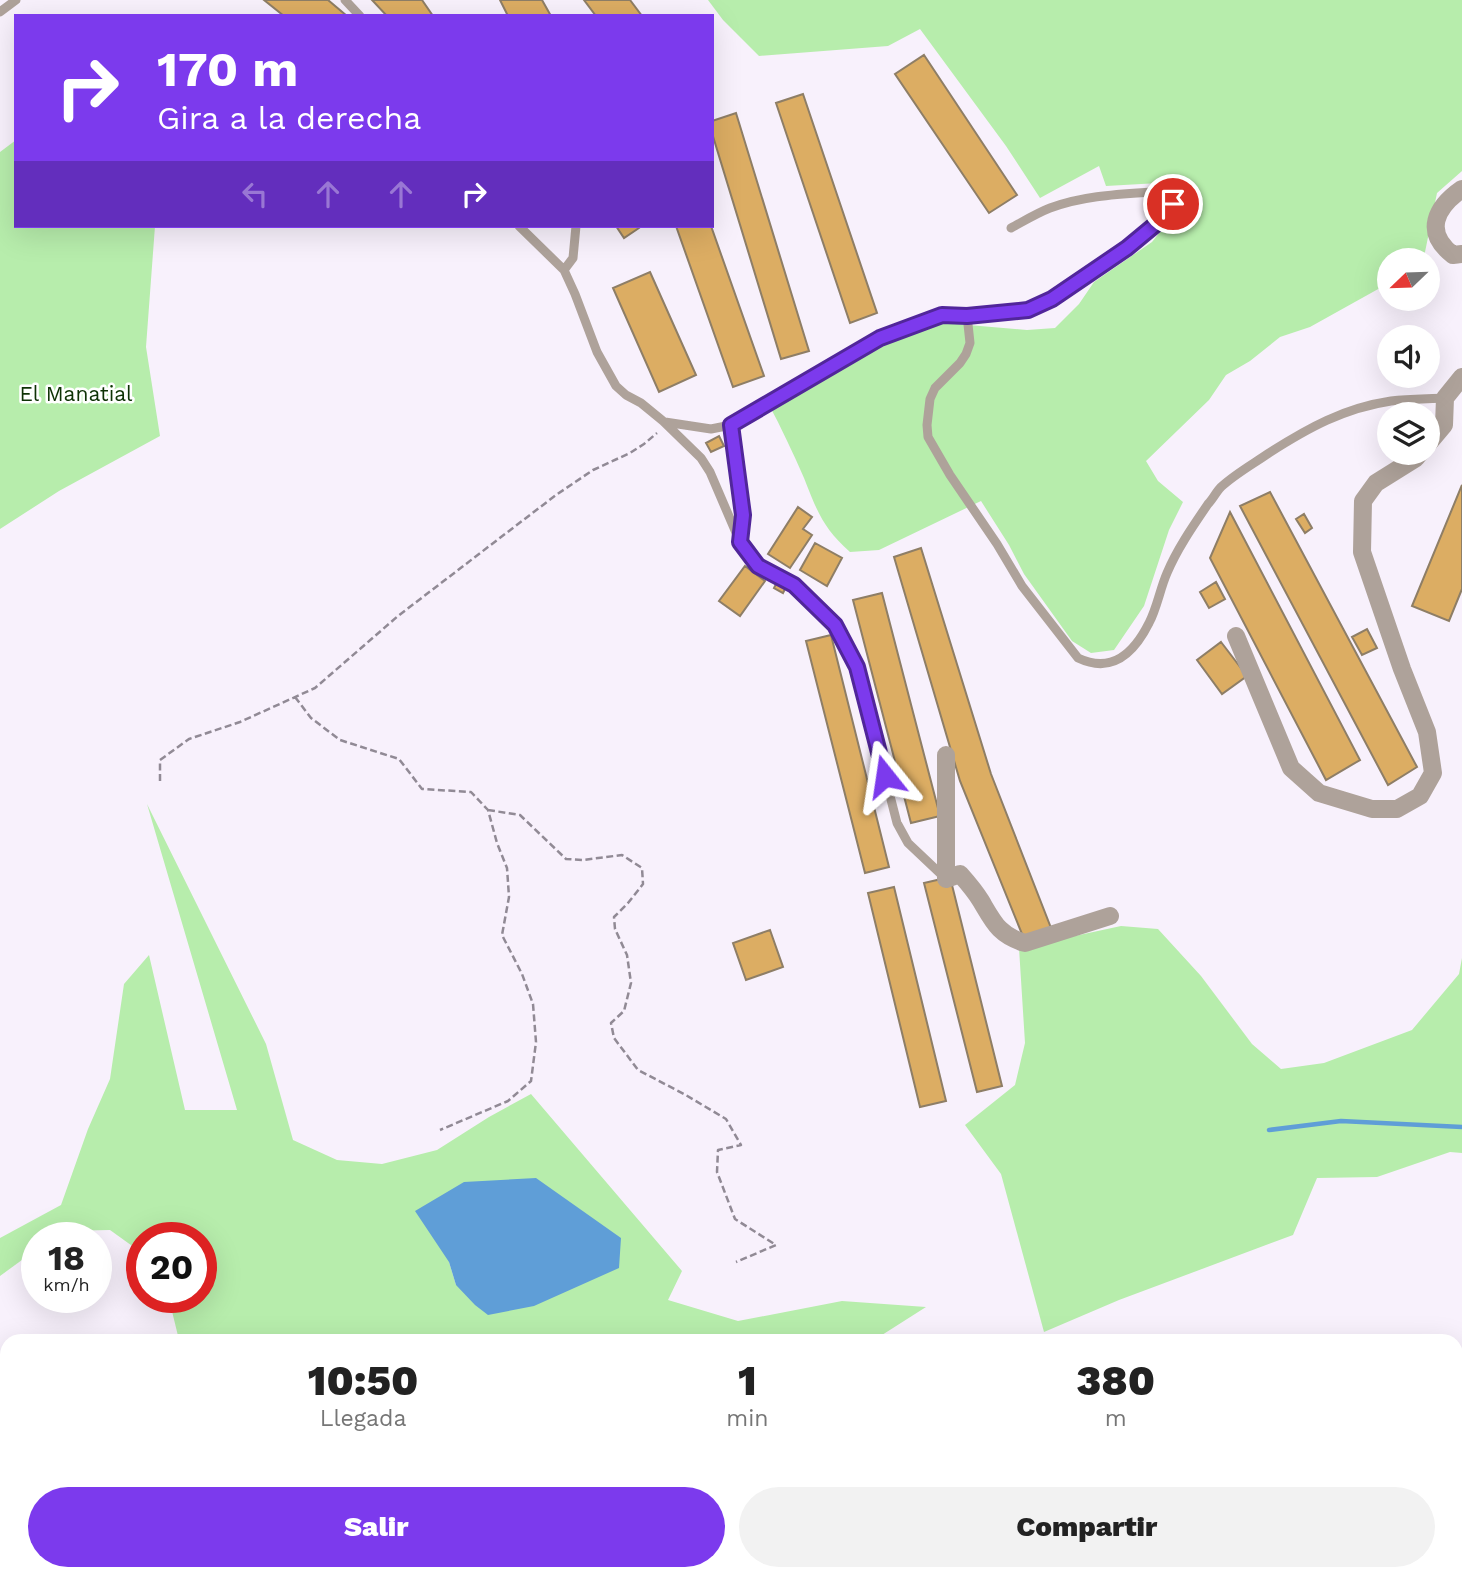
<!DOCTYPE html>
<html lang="es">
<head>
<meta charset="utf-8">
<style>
  body { margin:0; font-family:"Work Sans",sans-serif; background:#f2f2f2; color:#222; height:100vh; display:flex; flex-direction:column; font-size:26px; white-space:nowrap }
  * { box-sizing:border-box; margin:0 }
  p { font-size:23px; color:#767676 }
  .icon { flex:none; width:38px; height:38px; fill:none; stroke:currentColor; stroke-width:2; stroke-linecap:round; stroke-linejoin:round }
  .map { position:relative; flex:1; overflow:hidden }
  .panel { position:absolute; left:0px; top:1334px; width:1463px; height:247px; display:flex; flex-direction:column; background:#fff; border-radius:21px 21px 0 0; box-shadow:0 7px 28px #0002 }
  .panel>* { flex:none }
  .hud { position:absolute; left:14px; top:14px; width:700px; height:214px; border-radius:0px; box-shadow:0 7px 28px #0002; background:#7c3aed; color:#fff; overflow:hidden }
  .needle { width:46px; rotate:247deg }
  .controls { position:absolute; left:1377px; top:248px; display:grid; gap:14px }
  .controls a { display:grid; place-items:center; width:63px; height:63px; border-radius:50%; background:#fff; box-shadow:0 7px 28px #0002; font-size:35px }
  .speed { position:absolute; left:21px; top:1222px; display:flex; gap:14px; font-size:35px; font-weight:700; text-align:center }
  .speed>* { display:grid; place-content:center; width:91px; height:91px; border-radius:50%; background:#fff; box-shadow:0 7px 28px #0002; line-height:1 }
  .speed small { font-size:18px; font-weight:400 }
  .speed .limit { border:10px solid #d22; background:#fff; color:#111 }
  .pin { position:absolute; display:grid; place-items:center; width:60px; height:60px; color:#fff; margin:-30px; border:4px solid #fff; border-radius:50%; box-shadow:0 2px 7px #0007 }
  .me { position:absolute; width:77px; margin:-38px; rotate:345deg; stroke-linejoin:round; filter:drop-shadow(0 0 5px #0008) }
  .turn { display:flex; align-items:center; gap:24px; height:147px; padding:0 28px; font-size:32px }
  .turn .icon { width:91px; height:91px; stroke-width:2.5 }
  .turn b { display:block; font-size:49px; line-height:60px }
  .lanes { display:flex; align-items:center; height:66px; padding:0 28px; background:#0003; justify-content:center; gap:35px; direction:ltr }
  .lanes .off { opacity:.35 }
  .eta { display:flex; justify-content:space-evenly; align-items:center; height:119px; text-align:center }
  .eta b { font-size:42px; font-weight:800; line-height:49px }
  .button { display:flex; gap:14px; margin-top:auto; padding:14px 28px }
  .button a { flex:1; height:80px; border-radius:42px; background:#7c3aed; color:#fff; font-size:28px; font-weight:800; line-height:80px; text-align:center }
  .button a+a { background:#f2f2f2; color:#222 }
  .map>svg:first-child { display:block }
  .green { fill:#b7edac; fill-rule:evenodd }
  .water { fill:#5f9ed7 }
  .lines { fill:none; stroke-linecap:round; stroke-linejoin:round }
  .stream { stroke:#5f9ed7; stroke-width:4.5 }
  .building { fill:#dcad63; stroke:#8e7e66; stroke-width:2 }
  .path { stroke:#918a95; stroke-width:2.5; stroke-dasharray:7 3.5; stroke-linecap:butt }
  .service { stroke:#aea29a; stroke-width:9 }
  .minor { stroke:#aea29a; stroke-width:18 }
  .route-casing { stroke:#51269a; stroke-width:18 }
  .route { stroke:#7c3aed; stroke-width:12 }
  .labels { text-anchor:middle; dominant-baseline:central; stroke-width:5; stroke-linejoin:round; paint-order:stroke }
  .park-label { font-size:21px; fill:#0e3205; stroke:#fff }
</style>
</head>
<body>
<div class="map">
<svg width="1462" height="1579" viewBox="0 0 1462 1579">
  <rect width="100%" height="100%" fill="#f8f1fc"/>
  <path class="green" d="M 708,0 L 1462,0 L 1462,171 L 1437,193 L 1425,252 L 1421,261 L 1390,261 L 1389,283 L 1310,327 L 1280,337 L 1250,361 L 1226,375 L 1209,400 L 1146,461 L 1158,481 L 1183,502 L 1169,530 L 1144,606 L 1114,650 L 1091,653 L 1072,641 L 1024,574 L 1009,545 L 981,501 L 879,550 L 850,552 C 823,528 817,511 804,478 C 793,453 781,427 768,403 L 881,343 L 945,323 L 1027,330 L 1055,328 L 1079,304 L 1094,282 L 1152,242 L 1184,202 L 1180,188 L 1159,183 L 1106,186 L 1099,166 L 1040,198 L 1006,146 L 920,29 L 888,46 L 759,56 L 723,20 Z
    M 16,140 L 16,226 L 155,226 L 146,347 L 160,436 L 59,491 L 0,529 L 0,152 Z
    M 147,804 L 266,1044 L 293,1140 L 337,1160 L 382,1164 L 437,1150 L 489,1117 L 531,1094 L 682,1271 L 668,1300 L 738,1321 L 842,1301 L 926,1307 L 882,1335 L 883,1340 L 179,1340 L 170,1303 L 166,1297 L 201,1297 L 201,1237 L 142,1237 L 142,1253 L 110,1230 L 61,1231 L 53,1237 L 37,1237 L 37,1249 L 0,1276 L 0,1238 L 61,1205 L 88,1129 L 110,1079 L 124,984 L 149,955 L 185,1110 L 237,1110 ZM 588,1216 L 621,1239 L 456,1285 L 449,1262 Z
    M 1121,926 L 1158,929 L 1201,976 L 1252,1044 L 1281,1069 L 1324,1063 L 1412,1030 L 1459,974 L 1462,958 L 1462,1153 L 1450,1152 L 1377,1177 L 1317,1178 L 1293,1235 L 1119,1300 L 1044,1332 L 1001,1174 L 965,1125 L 1015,1085 L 1025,1043 L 1019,948 Z
    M 1456,1364 L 1462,1366 L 1462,1493 L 1456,1483 Z
    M 500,1573 L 690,1573 L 693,1579 L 503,1579 Z"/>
  <path class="water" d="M 536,1178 L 621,1238 L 619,1268 L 534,1306 L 488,1315 L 475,1305 L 456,1285 L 449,1262 L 415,1211 L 464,1182 Z"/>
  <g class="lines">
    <path class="stream" d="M 1269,1130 L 1341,1121 L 1462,1127"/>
  </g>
  <path class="building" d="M 264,0 L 328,0 L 347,16 L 284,16 Z
    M 372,0 L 422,0 L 433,16 L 387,16 Z
    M 500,0 L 542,0 L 551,16 L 508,16 Z
    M 584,0 L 630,0 L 642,16 L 596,16 Z
    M 924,55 L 1017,195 L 989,213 L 895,74 Z
    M 803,94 L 877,313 L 850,323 L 776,103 Z
    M 736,113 L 809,351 L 781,359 L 712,133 L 712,121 Z
    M 616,226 L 638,226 L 639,228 L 624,238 Z
    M 676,226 L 711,226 L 764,376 L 733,387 Z
    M 650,272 L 696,375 L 659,392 L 613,288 Z
    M 719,436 L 724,446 L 711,452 L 706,443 Z
    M 1462,485 L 1462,589 L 1449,621 L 1412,606 Z
    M 1270,492 L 1417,767 L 1388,785 L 1240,506 Z
    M 798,507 L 812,517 L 803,529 L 812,535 L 790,568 L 768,554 Z
    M 1230,512 L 1360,760 L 1326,780 L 1210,558 Z
    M 1304,514 L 1312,528 L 1305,533 L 1296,519 Z
    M 815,543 L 842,558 L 827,586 L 800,570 Z
    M 921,548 L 991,774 L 1051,928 L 1024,939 L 960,781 L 894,557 Z
    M 745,566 L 765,581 L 740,616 L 719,601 Z
    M 779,578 L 788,583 L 783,593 L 774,588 Z
    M 1216,582 L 1225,599 L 1209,608 L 1200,592 Z
    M 882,593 L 940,816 L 911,823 L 853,600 Z
    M 1367,629 L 1377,648 L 1362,655 L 1352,637 Z
    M 831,635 L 889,867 L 865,873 L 806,641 Z
    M 1221,642 L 1247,676 L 1222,694 L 1197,660 Z
    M 950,877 L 1002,1086 L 977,1092 L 924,883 Z
    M 894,887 L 946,1101 L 920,1107 L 868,893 Z
    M 770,930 L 783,967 L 746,980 L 733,943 Z"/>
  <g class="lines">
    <path class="path" d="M 295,697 L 311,718 L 340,740 L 399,759 L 422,789 L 471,792 L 488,810 L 497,843 L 507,868 L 509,897 L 502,935 L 522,974 L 533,1004 L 536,1042 L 531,1081 L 508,1101 L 440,1130
      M 160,781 L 160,760 L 189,739 L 240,722 L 315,688 L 398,616 L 556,495 L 593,470 L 630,453 L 644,444 L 657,433
      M 488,810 L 520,815 L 566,859 L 583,860 L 622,855 L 642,868 L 643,884 L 628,903 L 614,917 L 615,929 L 627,955 L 631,983 L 624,1011 L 611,1023 L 614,1038 L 638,1070 L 684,1094 L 726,1119 L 741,1145 L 718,1150 L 717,1172 L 735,1219 L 776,1245 L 736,1262"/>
    <path class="service" d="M 345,0 L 360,16
      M 0,12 L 16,0
      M 519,226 L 564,270 L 575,294 L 597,352 L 616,386 L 626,395 L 641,403 L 663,421 L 701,458 L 710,472 L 740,542 L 758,566 L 794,585 L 835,625 L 857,667 L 897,823 L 908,843 L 945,878
      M 564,270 L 573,258 L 576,226
      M 967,315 L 970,343 L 966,354 L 960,363 L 935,388 L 930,399 L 927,425 L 928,437 L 950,475 L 997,544 L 1022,586 L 1078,658 C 1112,674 1134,653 1149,623 C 1157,608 1160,589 1167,573 C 1177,549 1193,526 1208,504 C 1213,499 1216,492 1221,487 C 1235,474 1253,464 1269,453 C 1308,428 1344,408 1391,401 C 1409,399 1427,399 1445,398
      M 665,422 L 711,429 L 731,425 L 880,338 L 942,315 L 967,315 L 1028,310 L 1052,299 L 1127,248 L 1162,219 L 1173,204 L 1173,195 L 1166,191 C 1128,194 1087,194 1050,208 C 1037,213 1024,221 1011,228
      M 731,425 L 743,515 L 740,541"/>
    <path class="minor" d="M 1462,189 C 1436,207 1423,232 1453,255 L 1462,254
      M 1428,444 L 1444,425 L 1445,398 L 1462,377
      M 1236,636 L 1291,768 L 1319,793 L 1372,809 L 1397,809 L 1420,796 L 1433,773 L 1427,732 L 1402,669 L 1362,552 L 1363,501 L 1376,483 L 1416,458 L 1420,453
      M 946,755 L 946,879 L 960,874 C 968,883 975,891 981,901 C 994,923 999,935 1025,943 L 1110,916"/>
  </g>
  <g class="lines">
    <g class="route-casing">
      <path id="route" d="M 885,776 L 857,667 L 835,625 L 794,585 L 758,566 L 740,542 L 743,515 L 731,425 L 880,338 L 942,315 L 967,316 L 1028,310 L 1052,299 L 1127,248 L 1162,219 L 1173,204"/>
    </g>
    <use href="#route" class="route"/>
  </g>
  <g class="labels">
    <g class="park-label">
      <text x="76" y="393">El Manatial</text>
    </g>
  </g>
</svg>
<div class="controls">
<a><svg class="needle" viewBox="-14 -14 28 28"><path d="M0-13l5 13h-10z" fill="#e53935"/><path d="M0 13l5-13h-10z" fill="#767676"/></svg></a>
<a><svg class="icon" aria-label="sound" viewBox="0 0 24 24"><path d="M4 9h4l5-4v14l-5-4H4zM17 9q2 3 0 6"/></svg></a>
<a><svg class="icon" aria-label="layers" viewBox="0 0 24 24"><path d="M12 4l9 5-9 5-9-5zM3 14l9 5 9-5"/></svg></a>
</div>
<div class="speed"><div>18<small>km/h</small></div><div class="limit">20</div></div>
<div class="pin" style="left:1173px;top:204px;background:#d93025"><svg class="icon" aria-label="arrive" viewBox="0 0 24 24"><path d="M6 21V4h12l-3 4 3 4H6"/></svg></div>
<svg class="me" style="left:885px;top:776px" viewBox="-20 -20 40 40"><path d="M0-17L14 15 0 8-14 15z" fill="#7c3aed" stroke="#fff" stroke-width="4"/></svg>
<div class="hud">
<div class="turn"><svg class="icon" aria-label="right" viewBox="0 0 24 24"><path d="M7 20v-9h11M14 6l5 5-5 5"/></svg><div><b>170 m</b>Gira a la derecha</div></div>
<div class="lanes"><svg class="icon off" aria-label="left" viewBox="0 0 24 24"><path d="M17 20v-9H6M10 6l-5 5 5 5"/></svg><svg class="icon off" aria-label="ahead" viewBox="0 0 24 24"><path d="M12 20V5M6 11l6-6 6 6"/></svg><svg class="icon off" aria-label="ahead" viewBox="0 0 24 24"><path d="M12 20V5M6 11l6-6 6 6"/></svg><svg class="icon" aria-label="right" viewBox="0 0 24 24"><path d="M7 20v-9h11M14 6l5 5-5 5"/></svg></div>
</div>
<section class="panel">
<div class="eta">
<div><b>10:50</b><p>Llegada</p></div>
<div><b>1</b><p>min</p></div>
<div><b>380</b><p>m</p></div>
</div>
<div class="button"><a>Salir</a><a>Compartir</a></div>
</section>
</div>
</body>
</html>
